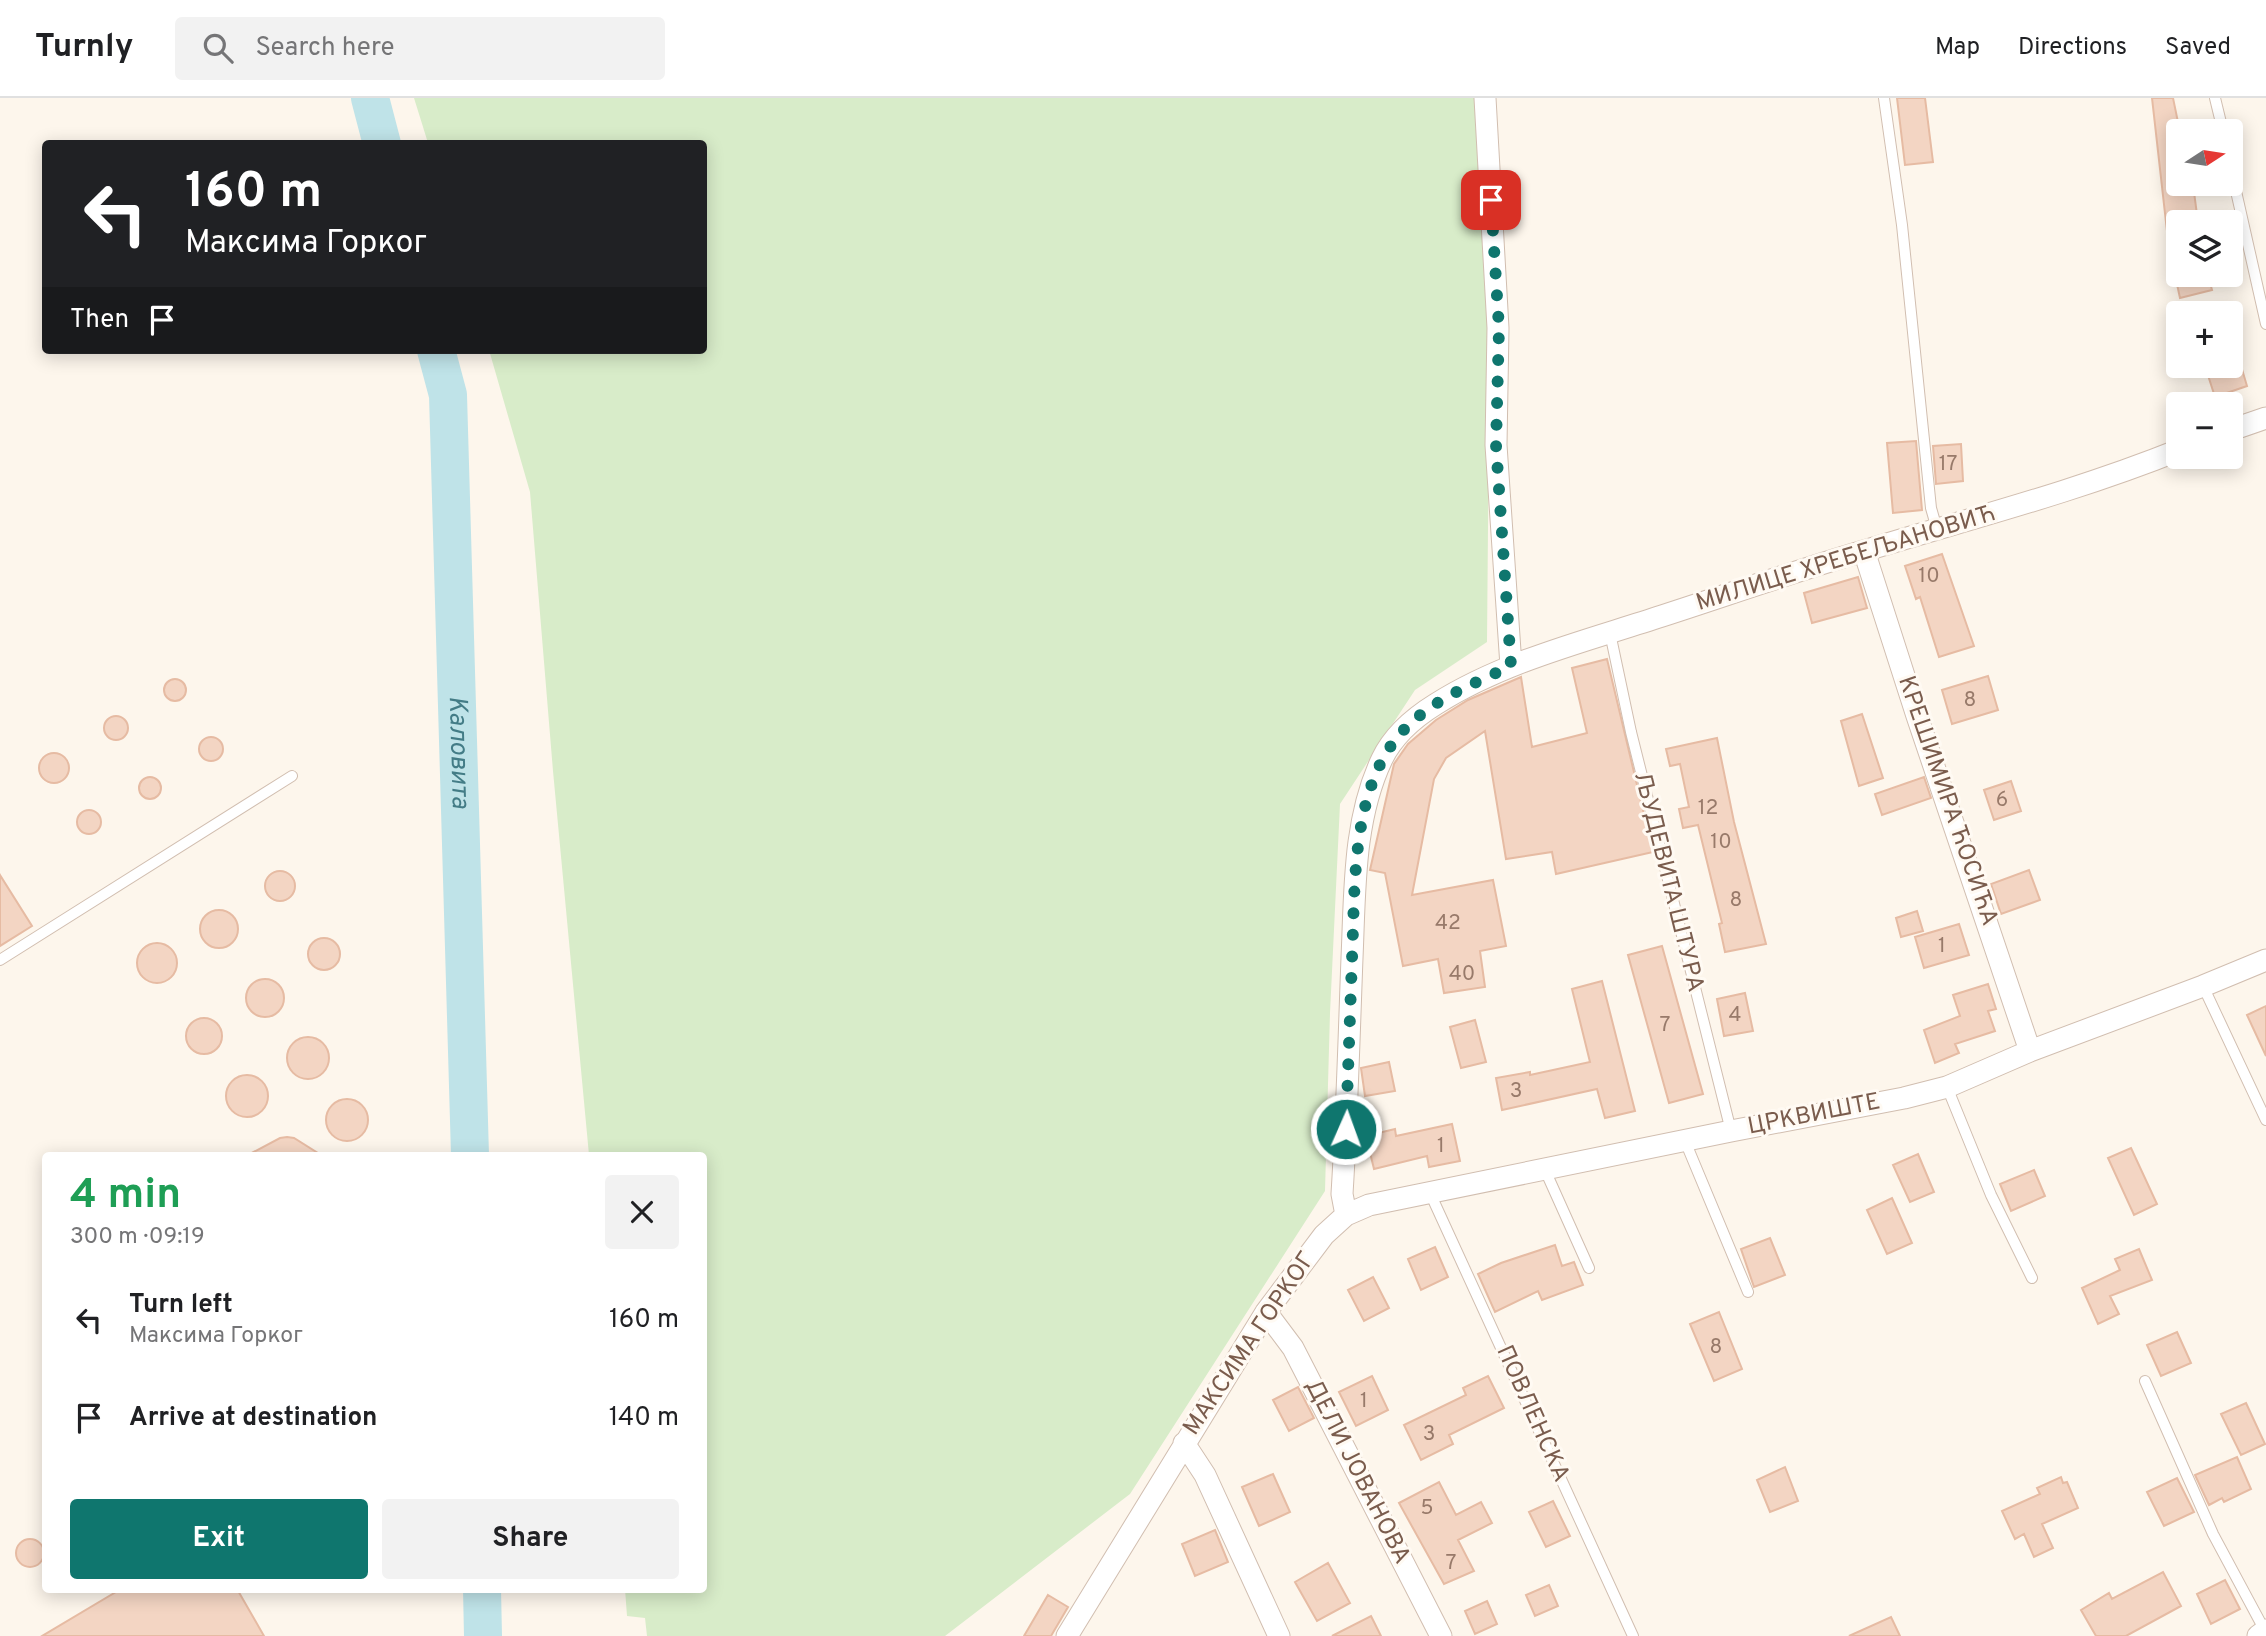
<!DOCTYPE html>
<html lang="en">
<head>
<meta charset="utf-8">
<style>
  body { margin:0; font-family:Overpass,sans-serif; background:#f2f2f2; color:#202124; height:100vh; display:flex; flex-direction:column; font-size:26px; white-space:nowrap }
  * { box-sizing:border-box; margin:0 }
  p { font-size:23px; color:#757577 }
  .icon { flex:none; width:38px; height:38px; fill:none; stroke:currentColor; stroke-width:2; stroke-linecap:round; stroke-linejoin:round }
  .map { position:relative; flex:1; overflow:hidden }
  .sheet { position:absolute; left:42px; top:1054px; width:665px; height:441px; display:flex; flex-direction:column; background:#fff; border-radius:7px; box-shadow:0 4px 18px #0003 }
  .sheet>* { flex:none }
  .guide { position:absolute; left:42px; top:42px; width:665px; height:214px; border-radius:7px; box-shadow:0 4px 18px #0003; background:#202124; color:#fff; overflow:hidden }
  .needle { width:46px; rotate:78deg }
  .tools { position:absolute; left:2166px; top:21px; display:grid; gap:14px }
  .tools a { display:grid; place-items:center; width:77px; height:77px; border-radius:7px; background:#fff; box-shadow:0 4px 18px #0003; font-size:35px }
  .pin { position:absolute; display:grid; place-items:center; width:60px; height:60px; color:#fff; margin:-30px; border-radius:14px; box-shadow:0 4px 10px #0006 }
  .me { position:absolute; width:77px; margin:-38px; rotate:2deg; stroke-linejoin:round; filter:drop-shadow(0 0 5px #0008) }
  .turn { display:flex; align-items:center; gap:24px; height:147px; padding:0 28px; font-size:32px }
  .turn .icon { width:91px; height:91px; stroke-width:2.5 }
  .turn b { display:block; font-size:49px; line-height:60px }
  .then { display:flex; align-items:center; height:66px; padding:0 28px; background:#0003; gap:14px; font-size:26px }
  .round { display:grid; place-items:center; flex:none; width:74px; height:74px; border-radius:7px; background:#f2f2f2 }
  .summary { display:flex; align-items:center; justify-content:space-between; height:119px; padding:0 28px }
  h1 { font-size:42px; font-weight:700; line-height:52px; color:#1e9e55 }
  .action { display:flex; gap:14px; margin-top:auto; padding:14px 28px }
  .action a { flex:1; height:80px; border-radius:7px; background:#0f766e; color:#fff; font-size:28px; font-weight:700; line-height:80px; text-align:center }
  .action a+a { background:#f2f2f2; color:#202124 }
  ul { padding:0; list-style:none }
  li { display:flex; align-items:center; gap:21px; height:98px; padding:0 28px }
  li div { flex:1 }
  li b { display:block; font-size:26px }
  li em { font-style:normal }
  header { display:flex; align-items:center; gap:42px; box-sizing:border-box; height:98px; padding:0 35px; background:#fff; border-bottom:2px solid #e0e0e0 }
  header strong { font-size:33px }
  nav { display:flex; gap:38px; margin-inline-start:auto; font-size:24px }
  .search { width:490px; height:63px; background:#f2f2f2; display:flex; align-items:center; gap:18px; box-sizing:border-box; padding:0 24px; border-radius:7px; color:#757577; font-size:26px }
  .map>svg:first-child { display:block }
  .green { fill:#d8ecc9 }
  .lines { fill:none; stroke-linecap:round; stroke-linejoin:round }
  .river { stroke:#bfe3e8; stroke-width:38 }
  .building { fill:#f3d5c3; stroke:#e6bba3; stroke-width:2 }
  .lane-casing { stroke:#d1beb0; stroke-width:12 }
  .street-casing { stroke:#d1beb0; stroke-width:23 }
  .lane { stroke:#fff; stroke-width:10 }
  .street { stroke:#fff; stroke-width:21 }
  .route { stroke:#0f766e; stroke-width:12; stroke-dasharray:0 21.6 }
  .labels { text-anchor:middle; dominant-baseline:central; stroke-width:6; stroke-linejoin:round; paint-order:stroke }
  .number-label { font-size:21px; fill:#987a6a }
  .street-label { font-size:24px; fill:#7a5c4d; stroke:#fffaf3 }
  .water-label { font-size:26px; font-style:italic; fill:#437c86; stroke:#fffaf3 }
</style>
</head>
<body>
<header>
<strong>Turnly</strong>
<div class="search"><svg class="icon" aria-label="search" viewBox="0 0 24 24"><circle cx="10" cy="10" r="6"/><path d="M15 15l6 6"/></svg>Search here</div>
<nav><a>Map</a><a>Directions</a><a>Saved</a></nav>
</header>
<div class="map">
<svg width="2266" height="1538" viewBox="0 0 2266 1538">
  <rect width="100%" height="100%" fill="#fdf6ec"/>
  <path class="green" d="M 414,0 L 1475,0 L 1490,204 L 1487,544 L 1415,592 L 1340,706 L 1330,915 L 1325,1093 L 1130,1396 L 945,1538 L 647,1538 L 645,1520 L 627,1518 L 625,1491 L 704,1491 L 704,1057 L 589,1057 L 553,673 L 530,394 L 489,252 L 704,252 L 704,46 L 428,45 Z"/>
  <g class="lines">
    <g class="river">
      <path d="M 370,0 L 382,46"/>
      <path id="s1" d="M 436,252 L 448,297 L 470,1057"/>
      <path d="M 482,1491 L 483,1538"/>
    </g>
  </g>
  <path class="building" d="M 1897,0 L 1925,0 L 1933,64 L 1905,67 Z
    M 2152,0 L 2173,0 L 2179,29 L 2179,96 L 2194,94 L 2198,124 L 2179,124 L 2179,132 L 2167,133 Z
    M 2175,177 L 2208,177 L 2212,192 L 2180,200 Z
    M 2205,268 L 2241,268 L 2247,288 L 2215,299 Z
    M 1916,343 L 1922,412 L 1893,415 L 1887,345 Z
    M 1961,346 L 1963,383 L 1936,386 L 1933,348 Z
    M 1942,456 L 1974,548 L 1939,559 L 1920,499 L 1916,501 L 1905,468 Z
    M 1858,479 L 1867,510 L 1812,525 L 1804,495 Z
    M 1607,561 L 1653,754 L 1556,776 L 1552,754 L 1506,761 L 1485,633 L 1446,660 L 1434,681 L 1412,797 L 1493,782 L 1506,848 L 1480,853 L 1485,889 L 1444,895 L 1438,861 L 1403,868 L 1385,775 L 1370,772 L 1394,666 L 1408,646 L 1436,622 L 1468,602 L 1521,579 L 1532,649 L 1587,635 L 1572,570 Z
    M 1988,578 L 1998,612 L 1952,626 L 1942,592 Z
    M164 592a11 11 0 1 1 22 0a11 11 0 1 1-22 0Z
    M 1862,616 L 1883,680 L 1859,688 L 1841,623 Z
    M104 630a12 12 0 1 1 24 0a12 12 0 1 1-24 0Z
    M199 651a12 12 0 1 1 24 0a12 12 0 1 1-24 0Z
    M 1717,640 L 1734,724 L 1766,846 L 1725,854 L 1719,826 L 1722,825 L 1698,727 L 1683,730 L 1679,711 L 1689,709 L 1680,666 L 1670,668 L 1666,651 Z
    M39 670a15 15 0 1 1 30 0a15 15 0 1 1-30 0Z
    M139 690a11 11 0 1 1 22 0a11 11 0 1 1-22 0Z
    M 1924,679 L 1931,700 L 1882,717 L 1875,696 Z
    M 2011,683 L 2021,713 L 1994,722 L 1984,692 Z
    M77 724a12 12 0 1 1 24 0a12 12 0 1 1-24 0Z
    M 2029,772 L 2040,802 L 2001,816 L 1991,786 Z
    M265 788a15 15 0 1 1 30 0a15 15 0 1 1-30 0Z
    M 0,777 L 32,828 L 0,848 Z
    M200 831a19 19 0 1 1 38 0a19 19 0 1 1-38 0Z
    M 1917,813 L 1923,833 L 1901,839 L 1896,820 Z
    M 1959,826 L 1969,857 L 1924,870 L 1915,839 Z
    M308 856a16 16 0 1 1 32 0a16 16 0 1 1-32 0Z
    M137 865a20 20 0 1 1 40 0a20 20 0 1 1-40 0Z
    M 1662,848 L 1703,996 L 1669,1005 L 1628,857 Z
    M246 900a19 19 0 1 1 38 0a19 19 0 1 1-38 0Z
    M 1602,883 L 1635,1013 L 1605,1020 L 1597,991 L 1502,1012 L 1496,980 L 1530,974 L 1530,977 L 1590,964 L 1572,891 Z
    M 1988,886 L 1996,911 L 1988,913 L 1995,933 L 1955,946 L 1959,955 L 1935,965 L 1924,932 L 1960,918 L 1953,897 Z
    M 1745,895 L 1753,933 L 1724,938 L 1717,901 Z
    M 2266,908 L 2266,958 L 2247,917 Z
    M186 938a18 18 0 1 1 36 0a18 18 0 1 1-36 0Z
    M 1475,922 L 1486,964 L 1461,970 L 1450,929 Z
    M287 960a21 21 0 1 1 42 0a21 21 0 1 1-42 0Z
    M 1389,964 L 1395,993 L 1365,998 L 1361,970 Z
    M226 998a21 21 0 1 1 42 0a21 21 0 1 1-42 0Z
    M326 1022a21 21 0 1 1 42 0a21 21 0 1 1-42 0Z
    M 1452,1026 L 1460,1063 L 1429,1069 L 1427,1058 L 1374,1071 L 1366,1038 L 1395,1031 L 1396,1038 Z
    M 287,1039 L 294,1040 L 321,1057 L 248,1057 L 280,1040 Z
    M 2131,1050 L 2157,1106 L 2134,1117 L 2108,1060 Z
    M 1918,1056 L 1934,1094 L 1910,1104 L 1893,1067 Z
    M 2034,1072 L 2045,1098 L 2011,1113 L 2000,1086 Z
    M 1892,1100 L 1912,1145 L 1887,1156 L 1867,1112 Z
    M 1770,1140 L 1785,1177 L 1754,1189 L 1741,1151 Z
    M 1555,1147 L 1562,1168 L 1574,1164 L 1583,1187 L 1542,1202 L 1538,1193 L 1495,1214 L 1478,1176 L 1501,1165 Z
    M 1435,1149 L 1448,1179 L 1421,1192 L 1408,1161 Z
    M 2139,1151 L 2152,1182 L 2110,1198 L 2119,1216 L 2098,1226 L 2082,1190 L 2120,1172 L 2115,1161 Z
    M 1373,1179 L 1389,1210 L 1364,1223 L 1348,1192 Z
    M 1719,1214 L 1742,1271 L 1714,1283 L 1690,1226 Z
    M 2177,1234 L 2191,1265 L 2161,1278 L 2147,1247 Z
    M 1372,1278 L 1388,1312 L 1356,1328 L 1339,1294 Z
    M 1488,1278 L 1504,1310 L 1449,1337 L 1453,1346 L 1421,1362 L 1404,1327 L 1466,1297 L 1463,1290 Z
    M 1298,1289 L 1314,1320 L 1289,1333 L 1273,1302 Z
    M 2246,1305 L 2265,1346 L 2241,1357 L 2221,1316 Z
    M 2237,1359 L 2251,1391 L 2224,1404 L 2222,1400 L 2209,1407 L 2195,1377 Z
    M 1785,1369 L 1798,1403 L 1770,1414 L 1757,1382 Z
    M 1273,1376 L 1290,1414 L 1259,1428 L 1242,1389 Z
    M 2061,1379 L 2063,1385 L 2067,1384 L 2078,1410 L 2042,1426 L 2053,1450 L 2034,1459 L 2024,1436 L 2015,1441 L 2002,1413 L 2040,1396 L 2037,1390 Z
    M 2177,1380 L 2194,1414 L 2164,1428 L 2147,1394 Z
    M 1439,1384 L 1456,1417 L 1481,1404 L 1492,1425 L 1458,1442 L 1474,1473 L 1444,1486 L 1399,1405 Z
    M 1553,1403 L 1570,1438 L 1546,1449 L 1529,1414 Z
    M 1215,1432 L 1228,1464 L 1195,1478 L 1182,1446 Z
    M16 1455a14 14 0 1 1 28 0a14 14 0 1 1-28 0Z
    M 1328,1465 L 1350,1505 L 1317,1523 L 1295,1484 Z
    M 2163,1474 L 2181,1508 L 2126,1538 L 2096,1538 L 2081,1512 L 2109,1495 L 2112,1501 Z
    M 2225,1482 L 2240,1511 L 2211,1526 L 2197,1496 Z
    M 1549,1487 L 1558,1508 L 1535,1518 L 1526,1497 Z
    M 121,1491 L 237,1491 L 264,1538 L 42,1538 Z
    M 1048,1497 L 1068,1509 L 1051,1538 L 1024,1538 Z
    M 1487,1503 L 1497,1526 L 1475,1536 L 1465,1513 Z
    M 1371,1518 L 1381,1538 L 1332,1538 Z
    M 1891,1519 L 1900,1538 L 1849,1538 Z"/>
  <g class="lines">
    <g class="lane-casing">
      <path id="lane" d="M 1884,0 L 1902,127 L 1931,410 L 1937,431
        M 2215,0 L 2223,33
        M 2231,71 L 2266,226
        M 1610,535 L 1631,634 L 1731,1033
        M 0,862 L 292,678
        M 2203,888 L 2266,1022
        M 1947,989 L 1991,1097 L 2032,1180
        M 1685,1043 L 1748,1194
        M 1545,1072 L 1589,1170
        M 1430,1095 L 1633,1538
        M 2145,1283 L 2213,1436 L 2265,1533"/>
    </g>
    <g class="street-casing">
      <path id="street" d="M 1485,0 L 1498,230 L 1496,347 L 1511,568
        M 2231,332 L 2266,320
        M 1864,453 L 1917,618 L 2030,953
        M 1346,1117 L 1342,1096 C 1347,1017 1349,939 1352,860 C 1355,794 1353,722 1382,661 C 1393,638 1415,619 1436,606 C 1504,563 1586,543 1662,518 C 1730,496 1798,472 1867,452 C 1972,420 2077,393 2179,352
        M 1266,1214 L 1293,1250 L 1441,1538
        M 1184,1345 L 1205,1377 L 1279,1538
        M 1067,1538 L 1266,1214 L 1324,1137 L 1346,1117 L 1369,1107 L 1731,1033 L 1904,1000 L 1947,989 L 2030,953 L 2203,888 L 2266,862
        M 2258,1538 L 2266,1532"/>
    </g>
    <use href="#lane" class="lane"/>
    <use href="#street" class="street"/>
  </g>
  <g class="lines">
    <path class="route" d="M 1346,1031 C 1348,974 1350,918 1352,861 C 1355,792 1351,698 1396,641 C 1424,605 1471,587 1511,568 L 1496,347 L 1499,230 L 1491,102"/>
  </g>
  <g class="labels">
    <g class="number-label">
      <text x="1948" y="366">17</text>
      <text x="1929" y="478">10</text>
      <text x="1970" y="602">8</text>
      <text x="2002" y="702">6</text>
      <text x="1708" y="710">12</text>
      <text x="1721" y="744">10</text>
      <text x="1736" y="802">8</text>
      <text x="1448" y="825">42</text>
      <text x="1942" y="848">1</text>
      <text x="1462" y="876">40</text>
      <text x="1735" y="917">4</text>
      <text x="1665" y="927">7</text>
      <text x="1516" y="993">3</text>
      <text x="1441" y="1048">1</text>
      <text x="1716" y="1249">8</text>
      <text x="1364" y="1303">1</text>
      <text x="1429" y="1336">3</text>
      <text x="1427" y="1410">5</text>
      <text x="1451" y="1465">7</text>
    </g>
    <g class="street-label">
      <text transform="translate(1846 461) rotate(-17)">МИЛИЦЕ ХРЕБЕЉАНОВИЋ</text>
      <text transform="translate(1947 703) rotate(71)">КРЕШИМИРА ЋОСИЋА</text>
      <text transform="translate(1668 784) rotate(76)">ЉУДЕВИТА ШТУРА</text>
      <text transform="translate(1814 1017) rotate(-11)">ЦРКВИШТЕ</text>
      <text transform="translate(1250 1246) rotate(-56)">МАКСИМА ГОРКОГ</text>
      <text transform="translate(1532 1316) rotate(66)">ПОВЛЕНСКА</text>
      <text transform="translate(1357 1374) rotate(63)">ДЕЛИ ЈОВАНОВА</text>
    </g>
    <g class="water-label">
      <text stroke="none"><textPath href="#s1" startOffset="404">Каловита</textPath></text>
    </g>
  </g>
</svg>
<div class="tools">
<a><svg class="needle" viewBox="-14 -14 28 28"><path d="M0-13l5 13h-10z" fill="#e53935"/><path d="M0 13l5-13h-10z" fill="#757577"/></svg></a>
<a><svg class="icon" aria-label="layers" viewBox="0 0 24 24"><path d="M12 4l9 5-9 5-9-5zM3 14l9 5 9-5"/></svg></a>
<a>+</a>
<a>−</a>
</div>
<div class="pin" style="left:1491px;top:102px;background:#d93025"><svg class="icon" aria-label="arrive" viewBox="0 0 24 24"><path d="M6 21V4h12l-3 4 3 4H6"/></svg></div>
<svg class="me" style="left:1346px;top:1031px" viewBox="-20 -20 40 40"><circle r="17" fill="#0f766e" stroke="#fff" stroke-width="3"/><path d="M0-11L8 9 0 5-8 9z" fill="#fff"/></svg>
<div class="guide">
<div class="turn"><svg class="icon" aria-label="left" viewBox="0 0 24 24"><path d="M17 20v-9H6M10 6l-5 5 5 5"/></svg><div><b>160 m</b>Максима Горког</div></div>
<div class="then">Then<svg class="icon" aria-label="arrive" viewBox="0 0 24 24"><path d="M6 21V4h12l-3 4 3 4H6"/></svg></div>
</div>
<section class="sheet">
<div class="summary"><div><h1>4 min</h1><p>300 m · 09:19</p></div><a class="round"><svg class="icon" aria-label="close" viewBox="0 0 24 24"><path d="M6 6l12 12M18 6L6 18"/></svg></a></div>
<ul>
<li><svg class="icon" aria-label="left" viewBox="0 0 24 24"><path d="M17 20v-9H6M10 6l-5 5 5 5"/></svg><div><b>Turn left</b><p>Максима Горког</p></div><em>160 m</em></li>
<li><svg class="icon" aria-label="arrive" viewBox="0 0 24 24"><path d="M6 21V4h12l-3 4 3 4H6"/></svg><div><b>Arrive at destination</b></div><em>140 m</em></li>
</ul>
<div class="action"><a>Exit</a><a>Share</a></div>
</section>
</div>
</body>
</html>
